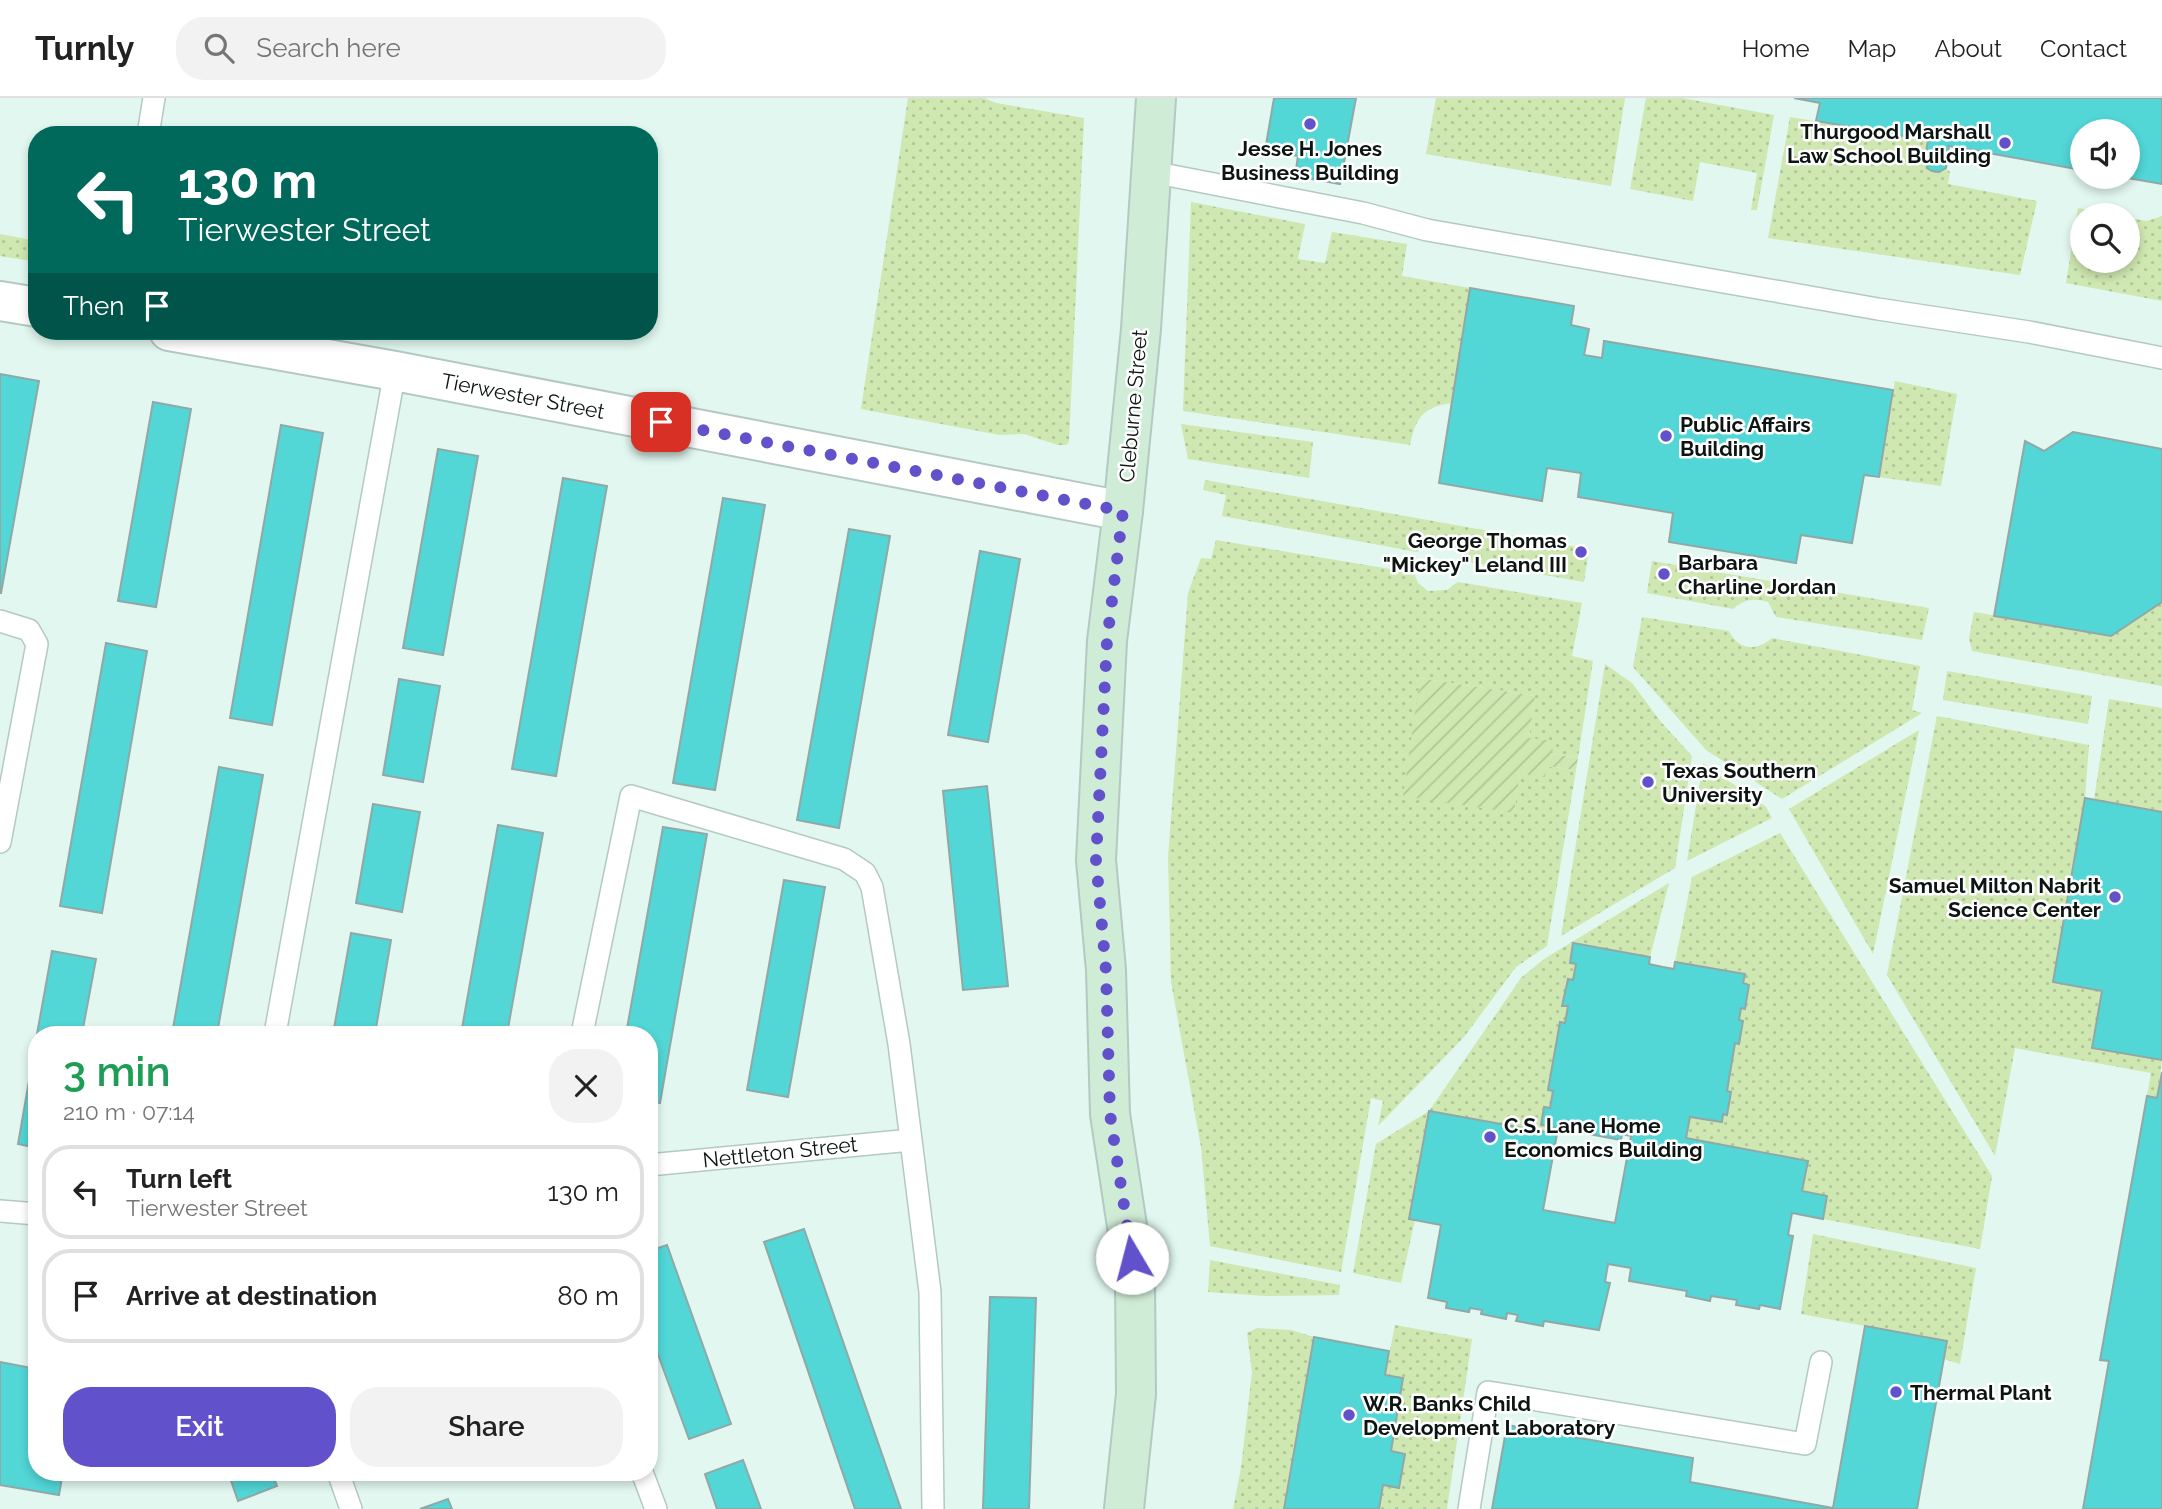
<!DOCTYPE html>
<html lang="en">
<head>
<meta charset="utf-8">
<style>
  body { margin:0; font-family:Raleway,sans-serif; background:#f2f2f2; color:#222; height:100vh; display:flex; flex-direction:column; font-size:26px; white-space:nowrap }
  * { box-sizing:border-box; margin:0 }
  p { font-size:23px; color:#767676 }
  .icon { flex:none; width:38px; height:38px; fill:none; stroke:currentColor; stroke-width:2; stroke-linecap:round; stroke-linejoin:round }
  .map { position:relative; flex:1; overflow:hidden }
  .sheet { position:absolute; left:28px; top:928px; width:630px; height:455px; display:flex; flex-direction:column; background:#fff; border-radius:28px; box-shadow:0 4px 10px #0003 }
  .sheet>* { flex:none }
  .banner { position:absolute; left:28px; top:28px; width:630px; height:214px; border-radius:28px; box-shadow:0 4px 10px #0003; background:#00695c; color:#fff; overflow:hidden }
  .controls { position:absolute; left:2070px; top:21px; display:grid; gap:14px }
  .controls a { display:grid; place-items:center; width:70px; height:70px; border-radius:50%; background:#fff; box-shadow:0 4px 10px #0003; font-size:35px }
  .pin { position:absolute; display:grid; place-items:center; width:60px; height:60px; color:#fff; margin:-30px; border-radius:14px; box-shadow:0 4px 10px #0006 }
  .me { position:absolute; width:77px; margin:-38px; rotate:352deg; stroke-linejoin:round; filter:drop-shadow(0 0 5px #0008) }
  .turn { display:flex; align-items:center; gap:24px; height:147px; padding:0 35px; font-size:32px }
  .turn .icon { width:91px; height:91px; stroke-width:2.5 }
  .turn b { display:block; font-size:49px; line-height:60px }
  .then { display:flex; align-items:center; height:66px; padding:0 35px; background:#0003; gap:14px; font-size:26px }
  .round { display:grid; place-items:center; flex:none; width:74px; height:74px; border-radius:28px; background:#f2f2f2 }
  .headline { display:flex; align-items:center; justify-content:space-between; height:119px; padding:0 35px }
  h1 { font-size:42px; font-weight:600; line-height:52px; color:#1e9e55 }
  .button { display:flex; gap:14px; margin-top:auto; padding:14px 35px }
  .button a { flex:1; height:80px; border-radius:28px; background:#6151ca; color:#fff; font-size:28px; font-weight:600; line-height:80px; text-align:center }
  .button a+a { background:#f2f2f2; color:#222 }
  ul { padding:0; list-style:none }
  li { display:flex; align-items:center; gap:21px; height:94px; margin:0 14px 10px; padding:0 21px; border:4px solid #e0e0e0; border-radius:28px }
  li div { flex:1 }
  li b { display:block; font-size:26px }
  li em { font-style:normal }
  header { display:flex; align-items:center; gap:42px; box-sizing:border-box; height:98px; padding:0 35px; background:#fff; border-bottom:2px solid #e0e0e0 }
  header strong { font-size:33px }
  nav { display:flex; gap:38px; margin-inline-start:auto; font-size:24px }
  .search { width:490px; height:63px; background:#f2f2f2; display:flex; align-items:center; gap:18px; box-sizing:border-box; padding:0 24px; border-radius:28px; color:#767676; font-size:26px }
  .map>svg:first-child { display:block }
  .grass { fill:url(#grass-dots) }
  .garden { fill:url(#garden-furrows) }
  .building { fill:#52d6d6; stroke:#90a8a7; stroke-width:2 }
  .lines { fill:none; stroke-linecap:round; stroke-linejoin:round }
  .service-casing { stroke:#b3c9c1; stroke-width:24 }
  .tertiary-casing { stroke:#b3c9c1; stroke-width:42 }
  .secondary-casing { stroke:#b3c9c1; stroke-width:42 }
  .service { stroke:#fff; stroke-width:21 }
  .tertiary { stroke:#fff; stroke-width:38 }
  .secondary { stroke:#cfecd6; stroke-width:38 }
  .route { stroke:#6151ca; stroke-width:12; stroke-dasharray:0 21.6 }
  .poi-dot { fill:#6151ca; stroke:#fff; stroke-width:2.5 }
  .labels { text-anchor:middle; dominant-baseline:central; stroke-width:5; stroke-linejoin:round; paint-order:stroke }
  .poi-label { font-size:21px; font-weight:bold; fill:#0d1512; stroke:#fff; text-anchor:start }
  .street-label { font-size:21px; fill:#0d1512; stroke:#fff }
</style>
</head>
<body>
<header>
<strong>Turnly</strong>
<div class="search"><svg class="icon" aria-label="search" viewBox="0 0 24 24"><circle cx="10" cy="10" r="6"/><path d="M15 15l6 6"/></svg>Search here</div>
<nav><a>Home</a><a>Map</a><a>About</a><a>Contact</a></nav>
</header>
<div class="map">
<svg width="2162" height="1411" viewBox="0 0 2162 1411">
  <defs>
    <pattern id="grass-dots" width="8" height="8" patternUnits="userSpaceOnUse" patternTransform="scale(1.75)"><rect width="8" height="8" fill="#cfe7b1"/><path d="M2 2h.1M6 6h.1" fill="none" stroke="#b1c597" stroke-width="1.8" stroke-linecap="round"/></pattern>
    <pattern id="garden-furrows" width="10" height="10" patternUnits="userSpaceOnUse" patternTransform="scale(1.75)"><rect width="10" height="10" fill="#cfe7b1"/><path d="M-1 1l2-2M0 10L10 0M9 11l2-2" fill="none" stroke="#b1c597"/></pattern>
  </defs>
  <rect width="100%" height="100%" fill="#e1f7ef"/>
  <path class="grass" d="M 908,0 L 984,0 L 996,5 L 1084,20 L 1069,344 L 1066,347 L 1058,347 L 1024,336 L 1000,337 L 861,311 Z
    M 1436,0 L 1625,0 L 1611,88 L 1426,56 Z
    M 1646,0 L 1682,0 L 1774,17 L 1757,112 L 1751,112 L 1757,75 L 1700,64 L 1693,103 L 1630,91 Z
    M 1790,19 L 1928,42 L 1925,61 L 1927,70 L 1946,70 L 1950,74 L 1948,86 L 2037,103 L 2020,177 L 1768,140 Z
    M 1191,104 L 1305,126 L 1298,161 L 1325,165 L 1332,134 L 1407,146 L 1402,178 L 1470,190 L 1452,305 C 1422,309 1416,320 1410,347 L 1183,313 Z
    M 2078,110 L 2115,117 L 2082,117 L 2082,163 L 2128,163 L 2128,120 L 2147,123 L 2162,118 L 2162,203 L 2066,185 Z
    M 0,136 L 37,143 L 37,164 L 0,158 Z
    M 1895,283 L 1957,296 L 1941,388 L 1879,379 Z
    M 1181,326 L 1313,344 L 1309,380 L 1188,361 Z
    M 1205,382 L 1589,451 L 1584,484 L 1463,463 C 1454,440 1434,439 1417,454 L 1222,418 L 1226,397 L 1203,392 Z
    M 1216,442 L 1414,475 L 1418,485 L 1428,493 L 1447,492 L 1458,484 L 1582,505 L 1572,558 L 1593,563 L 1578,660 L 1552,656 L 1529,640 L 1535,598 L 1420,580 L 1514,715 L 1520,675 L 1546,668 L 1576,672 L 1547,848 L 1516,869 L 1464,939 L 1378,1028 L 1383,1003 L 1371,1000 L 1341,1174 L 1210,1148 L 1201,1049 L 1171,884 L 1168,759 L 1188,495 L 1201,460 L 1211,461 Z
    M 1652,463 L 1929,510 L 1922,542 L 1776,519 L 1768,504 C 1753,500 1744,501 1733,511 L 1647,495 Z
    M 2162,504 L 2162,588 L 1972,553 L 1969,540 L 1974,514 L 2111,538 Z
    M 1642,519 L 1729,533 C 1738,552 1756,554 1772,540 L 1920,568 L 1912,612 L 1922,615 L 1782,701 L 1706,652 L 1633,569 Z
    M 1605,566 L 1632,585 L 1661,624 L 1692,658 L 1675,770 L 1561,838 Z
    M 1947,573 L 2092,598 L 2088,626 L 1943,602 Z
    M 2109,601 L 2162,610 L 2162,714 L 2094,702 Z
    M 1937,618 L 2089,647 L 2085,700 L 2053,884 L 2102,893 L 2092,950 L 2162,962 L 2157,1000 L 2147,998 L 2151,975 L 2015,950 L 1995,1058 L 1887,877 Z
    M 1919,632 L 1873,856 L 1789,711 Z
    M 1703,665 L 1766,709 L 1772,720 L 1687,763 Z
    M 1780,735 L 1992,1078 L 1980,1151 L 1823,1121 L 1827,1098 L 1802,1093 L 1808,1063 L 1686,1040 L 1690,1019 L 1721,1024 L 1723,1016 L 1727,1017 L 1731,994 L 1727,992 L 1735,945 L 1739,945 L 1743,923 L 1739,922 L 1741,910 L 1745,911 L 1749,887 L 1743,885 L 1745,876 L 1675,864 L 1692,779 Z
    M 1669,785 L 1650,859 L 1573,845 L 1570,864 L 1576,866 L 1573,882 L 1567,882 L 1562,907 L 1568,908 L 1565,925 L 1560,924 L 1548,991 L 1553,993 L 1550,1010 L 1544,1010 L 1541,1027 L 1558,1030 L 1557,1036 L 1429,1013 L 1409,1121 L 1415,1122 L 1401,1185 L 1353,1175 L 1376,1046 L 1429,1013 L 1521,880 L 1544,861 Z
    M 1813,1136 L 1976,1170 L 1960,1266 L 1944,1261 L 1946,1243 L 1801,1216 Z
    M 1210,1162 L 1340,1187 L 1339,1197 L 1266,1198 L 1208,1194 Z
    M 1395,1227 L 1472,1241 L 1447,1411 L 1379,1411 L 1383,1387 L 1399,1390 L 1405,1356 L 1391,1353 L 1403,1281 L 1385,1277 Z
    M 1257,1230 L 1291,1232 L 1314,1239 L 1284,1411 L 1233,1411 L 1241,1370 L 1252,1274 L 1247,1235 Z"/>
  <path class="garden" d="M 1420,580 L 1535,598 L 1529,640 L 1554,643 L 1552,656 L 1578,660 L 1576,672 L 1547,668 L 1545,679 L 1520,675 L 1514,715 L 1403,698 Z"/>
  <path class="building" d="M 1274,0 L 1356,0 L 1340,86 L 1295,78 L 1298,58 L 1265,53 Z
    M 1794,0 L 2162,0 L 2162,86 L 2122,79 L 2128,79 L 2128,33 L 2082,33 L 2082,72 L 1949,48 L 1946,70 L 1939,74 L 1932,73 L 1927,70 L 1925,61 L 1928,42 L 1816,23 L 1820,5 Z
    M 1470,190 L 1574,208 L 1571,227 L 1589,231 L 1584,257 L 1602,260 L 1604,243 L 1893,292 L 1879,379 L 1864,377 L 1852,445 L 1801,437 L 1796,465 L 1669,444 L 1673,415 L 1578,399 L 1581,375 L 1547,370 L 1542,403 L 1439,385 Z
    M 0,276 L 39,283 L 1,495 L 0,495 Z
    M 153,304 L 191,311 L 156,509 L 118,503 Z
    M 281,327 L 323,335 L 272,627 L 230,620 Z
    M 2073,334 L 2162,351 L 2162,504 L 2111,538 L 1994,518 L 2025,343 L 2044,353 Z
    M 438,351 L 478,358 L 443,557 L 403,550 Z
    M 563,380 L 607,388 L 556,678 L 512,671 Z
    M 723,400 L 765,407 L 715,692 L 673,685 Z
    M 849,431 L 890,438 L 839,730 L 797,722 Z
    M 980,453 L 1020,461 L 988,644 L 948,637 Z
    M 106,545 L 147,553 L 102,815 L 60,808 Z
    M 399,581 L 440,588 L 423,684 L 383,677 Z
    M 219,669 L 263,677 L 217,936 L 172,936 Z
    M 987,688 L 1008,888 L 963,892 L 943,693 Z
    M 2085,700 L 2162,714 L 2162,962 L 2092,950 L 2102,893 L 2053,884 Z
    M 373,706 L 420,714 L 402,814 L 356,805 Z
    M 498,727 L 543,735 L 507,936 L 461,936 Z
    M 663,729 L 707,736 L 660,1005 L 649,1003 L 649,936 L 626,936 Z
    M 784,782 L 825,789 L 788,999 L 747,992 Z
    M 351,835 L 391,842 L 375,936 L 333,936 Z
    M 1573,845 L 1650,859 L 1649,866 L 1663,869 L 1674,871 L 1675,864 L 1745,876 L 1743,885 L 1749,887 L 1745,911 L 1741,910 L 1739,922 L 1743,923 L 1739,946 L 1735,945 L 1727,993 L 1731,994 L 1727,1017 L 1723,1016 L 1722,1024 L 1690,1019 L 1686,1040 L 1808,1063 L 1802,1093 L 1827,1098 L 1823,1121 L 1792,1115 L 1788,1137 L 1793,1138 L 1780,1211 L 1760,1207 L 1759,1211 L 1736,1207 L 1737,1202 L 1711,1198 L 1710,1203 L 1686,1198 L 1687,1193 L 1629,1183 L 1631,1170 L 1608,1166 L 1605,1184 L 1610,1185 L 1599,1232 L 1544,1223 L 1543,1228 L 1516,1223 L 1518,1217 L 1507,1215 L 1506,1221 L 1481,1216 L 1482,1212 L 1470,1210 L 1469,1214 L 1446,1210 L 1447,1204 L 1428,1200 L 1441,1127 L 1409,1121 L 1429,1013 L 1557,1036 L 1543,1112 L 1615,1125 L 1631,1038 L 1622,1036 L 1621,1042 L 1541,1027 L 1544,1009 L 1550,1010 L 1553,993 L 1548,992 L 1560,924 L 1565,925 L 1568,908 L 1562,908 L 1568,881 L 1573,882 L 1576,866 L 1570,865 Z
    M 52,853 L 96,861 L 82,936 L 37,936 Z
    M 37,937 L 37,1050 L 18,1046 Z
    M 2162,974 L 2162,1411 L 2083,1411 L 2109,1263 L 2100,1262 L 2147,998 L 2157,1000 Z
    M 804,1131 L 901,1411 L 855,1411 L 764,1144 Z
    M 667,1147 L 731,1326 L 689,1341 L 649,1232 L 649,1153 Z
    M 990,1199 L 1036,1200 L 1029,1411 L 983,1411 Z
    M 1865,1228 L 1947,1243 L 1917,1411 L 1492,1411 L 1507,1327 L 1693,1360 L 1690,1384 L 1833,1410 Z
    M 1314,1239 L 1389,1253 L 1385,1277 L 1403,1280 L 1391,1353 L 1405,1356 L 1399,1390 L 1383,1387 L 1379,1411 L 1284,1411 Z
    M 0,1264 L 37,1271 L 37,1374 L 63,1374 L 59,1397 L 0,1387 Z
    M 743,1362 L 761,1411 L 717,1411 L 705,1376 Z
    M 228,1374 L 272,1374 L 277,1388 L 238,1403 Z
    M 448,1401 L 452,1411 L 420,1411 Z"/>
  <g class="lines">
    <g class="service-casing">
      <path id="service" d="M 148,37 L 154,0
        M 1152,74 L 1363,115 L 1427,132 L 1878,211 L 2029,234 L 2162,260
        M 0,523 L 29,532 L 37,546 L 0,744
        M 275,936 L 395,273
        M 582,936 L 631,698 L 844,761 L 865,775 L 872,789 L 899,946 L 930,1194 L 933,1411
        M 649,1067 L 911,1042
        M 0,1113 L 37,1116
        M 338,1374 L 351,1411
        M 642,1374 L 656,1411
        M 1469,1411 L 1488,1294 L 1805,1346 L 1821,1264"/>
    </g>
    <g class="tertiary-casing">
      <path id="tertiary" d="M 0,203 L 37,209
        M 169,233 L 395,273 L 1123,413"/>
    </g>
    <g class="secondary-casing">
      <path id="secondary" d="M 1124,1411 L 1136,1296 L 1135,1181 L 1110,1016 L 1106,872 L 1096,762 L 1107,543 L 1123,413 L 1141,231 L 1156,0"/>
    </g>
    <use href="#service" class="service"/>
    <use href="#tertiary" class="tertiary"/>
    <use href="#secondary" class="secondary"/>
  </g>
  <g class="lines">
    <path class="route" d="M 661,324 L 1123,413 L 1107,543 L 1096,762 L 1106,873 L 1110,1016 L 1132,1160"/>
  </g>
  <g class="poi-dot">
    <circle cx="1310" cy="26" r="7"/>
    <circle cx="2005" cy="45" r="7"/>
    <circle cx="1666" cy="338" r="7"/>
    <circle cx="1581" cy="454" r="7"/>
    <circle cx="1664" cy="476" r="7"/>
    <circle cx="1648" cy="684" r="7"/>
    <circle cx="2115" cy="799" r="7"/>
    <circle cx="1490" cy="1039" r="7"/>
    <circle cx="1896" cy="1294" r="7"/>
    <circle cx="1349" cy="1317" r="7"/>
  </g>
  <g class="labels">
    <g class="poi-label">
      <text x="1991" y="33" text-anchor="end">Thurgood Marshall<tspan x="1991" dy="24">Law School Building</tspan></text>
      <text x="1310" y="50" text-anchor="middle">Jesse H. Jones<tspan x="1310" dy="24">Business Building</tspan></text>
      <text x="1680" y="326">Public Affairs<tspan x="1680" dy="24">Building</tspan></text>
      <text x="1567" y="442" text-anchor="end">George Thomas<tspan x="1567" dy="24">"Mickey" Leland III</tspan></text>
      <text x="1678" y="464">Barbara<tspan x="1678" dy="24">Charline Jordan</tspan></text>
      <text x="1662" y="672">Texas Southern<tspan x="1662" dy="24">University</tspan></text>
      <text x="2101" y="787" text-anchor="end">Samuel Milton Nabrit<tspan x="2101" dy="24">Science Center</tspan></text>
      <text x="1504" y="1027">C.S. Lane Home<tspan x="1504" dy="24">Economics Building</tspan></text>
      <text x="1910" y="1294">Thermal Plant</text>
      <text x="1363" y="1305">W.R. Banks Child<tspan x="1363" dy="24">Development Laboratory</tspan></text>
    </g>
    <g class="street-label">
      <text transform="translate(523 298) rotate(11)">Tierwester Street</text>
      <text transform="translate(1133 308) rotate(-85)">Cleburne Street</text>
      <text transform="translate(780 1054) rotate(-6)">Nettleton Street</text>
    </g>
  </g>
</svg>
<div class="controls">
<a><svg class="icon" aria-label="sound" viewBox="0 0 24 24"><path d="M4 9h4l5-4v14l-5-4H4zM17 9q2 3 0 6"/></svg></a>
<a><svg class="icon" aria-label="search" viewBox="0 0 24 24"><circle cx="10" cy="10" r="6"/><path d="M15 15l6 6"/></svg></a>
</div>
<div class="pin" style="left:661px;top:324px;background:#d93025"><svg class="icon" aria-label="arrive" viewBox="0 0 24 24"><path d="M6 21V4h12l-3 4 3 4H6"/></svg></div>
<svg class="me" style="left:1132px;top:1160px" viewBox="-20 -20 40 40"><circle r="19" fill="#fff"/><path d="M0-13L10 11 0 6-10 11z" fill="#6151ca"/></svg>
<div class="banner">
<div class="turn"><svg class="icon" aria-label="left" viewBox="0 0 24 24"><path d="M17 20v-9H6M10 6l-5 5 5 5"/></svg><div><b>130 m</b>Tierwester Street</div></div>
<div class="then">Then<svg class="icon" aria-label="arrive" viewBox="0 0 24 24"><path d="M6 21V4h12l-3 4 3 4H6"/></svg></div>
</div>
<section class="sheet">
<div class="headline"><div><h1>3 min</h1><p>210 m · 07:14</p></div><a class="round"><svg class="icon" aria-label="close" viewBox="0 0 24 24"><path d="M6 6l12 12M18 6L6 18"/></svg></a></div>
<ul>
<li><svg class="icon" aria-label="left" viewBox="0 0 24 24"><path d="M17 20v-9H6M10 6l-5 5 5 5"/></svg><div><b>Turn left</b><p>Tierwester Street</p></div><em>130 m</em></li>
<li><svg class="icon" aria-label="arrive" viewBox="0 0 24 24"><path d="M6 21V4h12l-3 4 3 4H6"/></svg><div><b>Arrive at destination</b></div><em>80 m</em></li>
</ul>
<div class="button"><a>Exit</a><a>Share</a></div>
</section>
</div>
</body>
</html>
